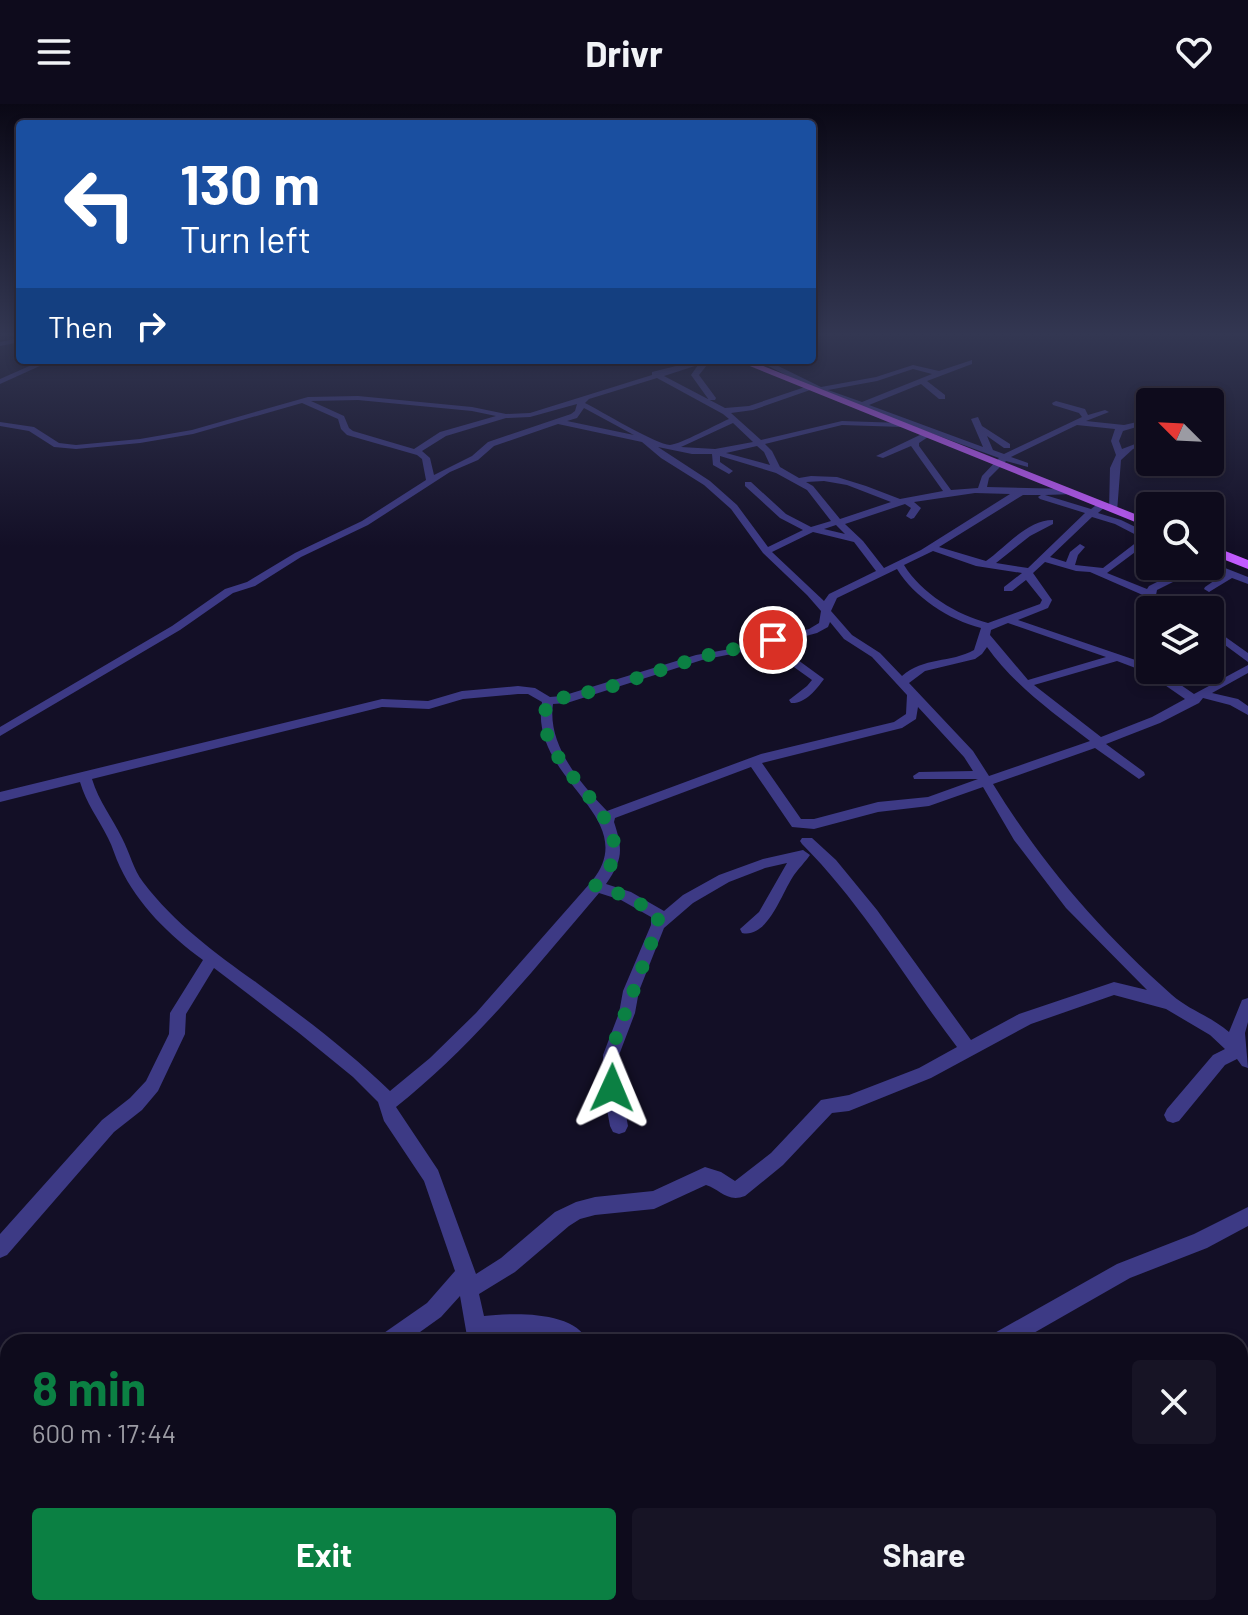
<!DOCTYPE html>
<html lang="en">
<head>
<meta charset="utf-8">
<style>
  body { margin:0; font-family:Barlow,sans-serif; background:#171425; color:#f1f3f6; height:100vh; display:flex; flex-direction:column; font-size:30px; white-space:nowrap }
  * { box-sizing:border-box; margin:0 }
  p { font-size:26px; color:#9b9ba3 }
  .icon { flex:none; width:44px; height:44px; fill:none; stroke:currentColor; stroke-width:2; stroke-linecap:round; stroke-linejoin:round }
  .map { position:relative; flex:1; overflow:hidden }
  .side { position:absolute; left:0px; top:1230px; width:1248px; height:282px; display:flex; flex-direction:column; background:#0e0b1c; border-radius:24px 24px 0 0; box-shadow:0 4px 12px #0003,0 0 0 2px #2e2b3b }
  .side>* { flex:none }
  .hud { position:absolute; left:16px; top:16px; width:800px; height:244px; border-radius:8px; box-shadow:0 4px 12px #0003,0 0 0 2px #2e2b3b; background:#1a4fa0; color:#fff; overflow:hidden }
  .needle { width:52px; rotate:294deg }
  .buttons { position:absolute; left:1136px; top:284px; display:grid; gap:16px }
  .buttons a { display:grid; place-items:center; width:88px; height:88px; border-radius:8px; background:#0e0b1c; box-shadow:0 4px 12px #0003,0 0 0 2px #2e2b3b; font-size:40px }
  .pin { position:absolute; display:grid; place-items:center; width:68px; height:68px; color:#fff; margin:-34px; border:4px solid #fff; border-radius:50%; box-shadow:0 2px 8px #0007 }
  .me { position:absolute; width:88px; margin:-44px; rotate:1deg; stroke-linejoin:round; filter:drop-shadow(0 0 6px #0008) }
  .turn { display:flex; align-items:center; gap:28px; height:168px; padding:0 32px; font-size:36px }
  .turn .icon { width:104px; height:104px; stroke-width:2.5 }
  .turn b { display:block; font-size:56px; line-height:68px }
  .then { display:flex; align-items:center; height:76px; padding:0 32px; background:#0003; gap:16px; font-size:30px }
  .round { display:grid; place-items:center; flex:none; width:84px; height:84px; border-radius:8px; background:#171425 }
  .overview { display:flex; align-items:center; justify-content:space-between; height:136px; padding:0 32px }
  h1 { font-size:48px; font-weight:700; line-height:60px; color:#0b8043 }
  .cta { display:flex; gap:16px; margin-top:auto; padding:16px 32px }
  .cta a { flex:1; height:92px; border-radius:8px; background:#0b8043; color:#fff; font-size:32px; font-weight:700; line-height:92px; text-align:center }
  .cta a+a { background:#171425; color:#f1f3f6 }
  header { display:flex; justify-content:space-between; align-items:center; height:104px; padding:0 32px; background:#0e0b1c; font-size:36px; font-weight:700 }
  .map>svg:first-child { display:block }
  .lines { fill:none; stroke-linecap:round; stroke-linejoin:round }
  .minor { fill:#3d3a85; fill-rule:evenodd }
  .major { fill:#c25bff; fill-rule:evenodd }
  .route { stroke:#0b8043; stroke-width:14; stroke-dasharray:0 25.2 }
</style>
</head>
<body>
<header><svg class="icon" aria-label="menu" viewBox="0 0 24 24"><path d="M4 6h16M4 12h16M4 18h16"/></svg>Drivr<svg class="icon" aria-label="heart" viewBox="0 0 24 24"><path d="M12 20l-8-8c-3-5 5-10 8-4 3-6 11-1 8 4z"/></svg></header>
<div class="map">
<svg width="1248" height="1511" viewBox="0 0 1248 1511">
  <rect width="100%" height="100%" fill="#130f26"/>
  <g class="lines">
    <path class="minor" d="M 20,234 L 20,238 L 0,242 L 0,238 Z
      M 43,256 L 53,256 L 0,280 L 0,275 Z
      M 700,256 L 711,256 L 699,271 L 716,294 L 715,296 L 709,296 L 691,271 L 698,261 L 664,272 L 725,304 L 749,302 L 808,282 L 756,256 L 766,256 L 821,283 L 876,273 L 913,261 L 939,267 L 972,256 L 972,260 L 927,277 L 945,291 L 945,295 L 939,295 L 921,280 L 869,301 L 983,343 L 971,315 L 978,313 L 982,322 L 1010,340 L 1010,344 L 1004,344 L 987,332 L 993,346 L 1004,350 L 1082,313 L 1079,309 L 1053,301 L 1052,299 L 1056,297 L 1085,305 L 1088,311 L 1105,306 L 1109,308 L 1086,317 L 1124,321 L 1150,315 L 1150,319 L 1123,327 L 1119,337 L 1122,345 L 1143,337 L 1147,339 L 1133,345 L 1121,356 L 1117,408 L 1109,406 L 1110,364 L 1116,351 L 1111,337 L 1115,325 L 1077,321 L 1011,353 L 1028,359 L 1028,363 L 1006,357 L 989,374 L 987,383 L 1071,385 L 1075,388 L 1074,390 L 1045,391 L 1091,405 L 1099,399 L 1105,399 L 1105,403 L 1098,409 L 1121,416 L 1150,430 L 1150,437 L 1107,469 L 1147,485 L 1149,482 L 1187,463 L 1210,463 L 1215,460 L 1248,473 L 1248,480 L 1232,474 L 1209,488 L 1204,485 L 1205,483 L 1224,470 L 1193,468 L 1157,486 L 1156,491 L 1179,506 L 1166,506 L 1153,498 L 1150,506 L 1150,524 L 1140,517 L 1140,505 L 1145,492 L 1090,468 L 1076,467 L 1045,458 L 1033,469 L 1052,496 L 1048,504 L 1018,516 L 1150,561 L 1150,566 L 1159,566 L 1194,590 L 1248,561 L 1248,569 L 1212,589 L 1238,595 L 1248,602 L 1248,611 L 1230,601 L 1203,594 L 1199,599 L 1160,619 L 1106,640 L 1144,668 L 1145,671 L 1139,675 L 1095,644 L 993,680 C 1042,760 1101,828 1172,891 C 1189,906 1212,913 1229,928 L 1242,896 L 1248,894 L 1248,918 L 1245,929 L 1248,964 L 1242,962 L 1237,955 L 1225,961 L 1179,1017 L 1173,1019 L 1167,1017 L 1164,1011 L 1167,1005 L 1213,951 L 1225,945 L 1210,931 L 1166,905 L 1114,891 L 1031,920 L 931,974 L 849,1007 L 832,1009 L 783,1061 L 745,1092 C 727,1099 720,1085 706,1081 L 654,1105 L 595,1111 L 580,1115 L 569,1122 L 515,1168 L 479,1190 L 484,1212 C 512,1209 575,1206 588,1238 L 562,1238 L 530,1231 L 487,1232 L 488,1238 L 468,1238 L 460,1192 L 441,1213 L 406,1238 L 378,1238 L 381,1231 L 427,1199 L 455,1167 L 424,1077 L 384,1017 L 378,998 L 353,973 L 299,929 L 214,864 L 186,910 L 185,930 L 158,987 L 142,1006 L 114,1028 L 7,1151 L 0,1154 L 0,1130 L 102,1016 L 130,994 L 146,977 L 169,930 L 170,909 L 203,856 C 169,831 138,801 120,763 C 115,753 113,743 108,734 C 98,714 86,699 80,678 L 0,698 L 0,688 L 382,595 L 428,597 L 462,587 L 518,582 L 535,584 L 550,593 L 562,592 L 696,551 L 736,544 L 809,525 L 819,519 L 821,507 L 807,491 L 763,449 L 731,405 L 704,381 L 661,354 L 642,338 L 558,320 L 494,342 L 478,356 L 450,368 L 368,421 L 301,453 L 255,482 L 233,489 L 180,526 L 0,632 L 0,623 L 172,522 L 225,485 L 247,478 L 295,449 L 362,417 L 426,376 L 422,355 L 417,351 L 347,331 L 341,325 L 338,315 L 302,299 L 193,330 L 140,339 L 76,345 L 54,343 L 29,327 L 0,322 L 0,318 L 34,323 L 59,339 L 76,341 L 140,335 L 192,326 L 308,293 L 358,292 L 472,303 L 506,310 L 530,309 L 652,271 L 652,268 ZM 913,265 L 932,270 L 862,298 L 828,286 L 877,277 ZM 657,274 L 723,310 L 729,315 C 717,320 681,340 670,341 C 657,341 601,307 585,299 L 589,295 ZM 813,285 L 821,289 L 902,319 L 842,317 L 761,336 L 731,309 L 753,306 ZM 358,296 L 472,307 L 496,312 L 440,328 L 414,345 L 353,327 L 349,324 L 344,312 L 311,297 ZM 577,300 L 575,307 L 571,310 L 488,338 L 472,352 L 434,371 L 430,354 L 422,347 L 446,332 L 506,314 L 530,313 ZM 584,304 L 632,330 L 634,331 L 567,317 L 577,314 ZM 733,319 L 753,338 L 715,345 L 681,343 ZM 906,320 L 999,354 L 982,372 L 978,384 L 951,386 L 919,342 L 919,339 L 931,331 L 924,329 L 876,352 L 883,354 L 911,342 L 943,387 L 900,395 L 866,382 L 837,373 L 811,372 L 799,374 L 780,363 L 772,347 L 765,340 L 842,321 L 903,323 ZM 757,342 L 764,348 L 770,361 L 726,349 ZM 658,343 L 692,350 L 712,350 L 713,361 L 729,370 L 733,367 L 720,358 L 720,352 L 776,369 L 807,386 L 831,417 L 811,423 L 786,410 L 751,378 L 745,378 L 745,382 L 780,414 L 803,426 L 768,443 L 737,401 L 710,377 ZM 824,377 L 847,381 L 891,398 L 840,415 L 813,382 L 806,378 ZM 975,389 L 1010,390 L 921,446 L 884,464 L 863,437 L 845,420 L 905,400 L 911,404 L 906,412 L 911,415 L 914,414 L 921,404 L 914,398 ZM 1023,391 L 1041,391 L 1038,393 L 1040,395 L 1085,409 L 1028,464 L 996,459 L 1030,432 L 1053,420 L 1053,416 C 1027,416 1006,443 986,457 L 939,443 ZM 1092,413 L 1115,420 L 1142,434 L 1103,464 L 1075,461 L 1078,451 L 1085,443 L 1080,440 L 1070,448 L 1066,458 L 1050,453 ZM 836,421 L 845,430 L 824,425 ZM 813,428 L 854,438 L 876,467 L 829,490 L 824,497 L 772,448 ZM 933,447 L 976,462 L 1022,469 L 1004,483 L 1004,487 L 1012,487 L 1026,476 L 1042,496 L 1040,500 L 988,519 C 957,511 921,489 904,461 ZM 897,465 C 914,493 949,516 981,524 L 974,546 C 951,559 923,553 902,572 L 880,549 L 852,531 L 831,507 L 837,494 ZM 830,518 L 844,535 L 872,553 L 907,591 L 906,610 L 894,618 L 761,650 L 607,707 C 580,679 547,641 553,600 L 567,599 L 702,556 L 766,543 L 812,576 L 807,582 L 789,596 L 791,599 C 805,600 816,586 824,575 L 776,540 L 817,529 L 828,523 ZM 1008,519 L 1106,553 L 1028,576 L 990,531 L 991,526 ZM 987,543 C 1014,581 1053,609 1090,637 L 989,672 L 973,647 L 909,579 L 925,567 L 975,555 L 982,550 ZM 1117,557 L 1146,568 L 1185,595 L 1152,613 L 1101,633 L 1034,581 ZM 518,590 L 528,590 L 542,598 C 528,676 644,712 592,777 L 476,909 L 430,954 L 390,987 C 349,947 303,913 257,879 C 215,849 175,820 143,778 C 133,765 130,749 122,734 C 112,713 99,698 92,675 L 382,603 L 429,605 L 463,595 ZM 918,603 L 964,653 L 973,667 L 919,668 L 913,672 L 914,675 L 978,675 L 928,693 L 878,698 L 814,715 L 801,715 L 762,659 L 902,624 L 916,615 ZM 751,663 L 792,723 L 814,725 L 878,708 L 929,702 L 983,683 L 1014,736 L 1066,804 L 1147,886 L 1114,878 L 1019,910 L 971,936 L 877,806 L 836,756 L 812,734 L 802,734 L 800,737 L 802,740 C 863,801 905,875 957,943 L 919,964 L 849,991 L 821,996 L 771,1049 L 735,1077 L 721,1068 L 705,1063 L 653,1087 L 595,1093 L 576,1098 L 555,1108 L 501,1154 L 476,1170 L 438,1066 L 396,1003 C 474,941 535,864 599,789 L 621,796 L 651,813 L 651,821 L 623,887 L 619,909 L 603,951 L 603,984 L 610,1022 L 613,1028 L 619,1030 L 625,1028 L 628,1022 L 621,984 L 619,951 L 635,909 L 639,887 L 664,824 L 693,799 L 729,778 L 765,764 L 787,759 L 759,808 L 740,825 L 742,829 C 768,835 782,788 794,771 C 799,764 806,757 810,751 L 803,746 L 763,755 L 719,771 L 683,791 L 664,807 L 631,788 L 606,780 C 623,755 623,746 614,718 L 615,714 Z
      M 1210,522 L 1248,549 L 1248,558 L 1210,530 Z
      M 1248,1103 L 1248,1122 L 1207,1144 L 1130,1174 L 1018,1238 L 988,1238 L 991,1231 L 1117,1160 L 1194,1130 Z
      M 0,1421 L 8,1425 L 8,1467 L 0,1463 Z
      M 34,1504 L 64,1504 L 61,1511 L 31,1511 Z
      M 509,1504 L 533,1504 L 531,1511 L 507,1511 Z
      M 696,1504 L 720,1504 L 718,1511 L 694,1511 Z
      M 814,1504 L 841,1504 L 844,1511 L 817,1511 Z
      M 879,1504 L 904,1504 L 901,1511 L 876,1511 Z
      M 948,1504 L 969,1504 L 971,1509 L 970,1511 L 945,1511 Z"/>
    <path class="major" d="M 735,256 L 748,256 L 1150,416 L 1150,424 Z
      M 1210,441 L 1248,456 L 1248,465 L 1210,450 Z"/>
  </g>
  <linearGradient id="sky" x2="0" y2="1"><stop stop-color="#0a0815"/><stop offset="0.52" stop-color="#333752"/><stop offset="1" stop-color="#333752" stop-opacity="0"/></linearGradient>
  <rect width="1248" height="443" fill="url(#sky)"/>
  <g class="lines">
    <path class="route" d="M 612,984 L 614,939 L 658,821 L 658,810 L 626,792 L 595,782 C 603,773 612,763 614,751 C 621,698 526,655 548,597 L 607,584 L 700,553 L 773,536"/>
  </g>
</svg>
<div class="buttons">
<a><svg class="needle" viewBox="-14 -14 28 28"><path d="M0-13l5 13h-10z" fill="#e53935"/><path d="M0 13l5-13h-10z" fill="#9b9ba3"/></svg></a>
<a><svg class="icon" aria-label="search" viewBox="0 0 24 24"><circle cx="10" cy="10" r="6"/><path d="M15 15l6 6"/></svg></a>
<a><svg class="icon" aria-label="layers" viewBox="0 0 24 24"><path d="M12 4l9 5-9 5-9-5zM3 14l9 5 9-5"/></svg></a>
</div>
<div class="pin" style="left:773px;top:536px;background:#d93025"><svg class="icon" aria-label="arrive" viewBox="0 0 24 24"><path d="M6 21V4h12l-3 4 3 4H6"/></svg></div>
<svg class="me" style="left:612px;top:984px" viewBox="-20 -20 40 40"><path d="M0-17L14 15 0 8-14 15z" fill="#0b8043" stroke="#fff" stroke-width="4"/></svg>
<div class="hud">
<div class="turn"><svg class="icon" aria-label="left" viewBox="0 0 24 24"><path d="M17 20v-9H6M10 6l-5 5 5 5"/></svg><div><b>130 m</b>Turn left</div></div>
<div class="then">Then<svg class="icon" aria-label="right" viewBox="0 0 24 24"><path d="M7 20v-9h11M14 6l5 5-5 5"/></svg></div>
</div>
<section class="side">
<div class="overview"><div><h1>8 min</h1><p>600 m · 17:44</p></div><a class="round"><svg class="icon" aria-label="close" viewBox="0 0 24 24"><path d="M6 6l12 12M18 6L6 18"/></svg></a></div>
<div class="cta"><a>Exit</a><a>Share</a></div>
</section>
</div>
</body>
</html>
